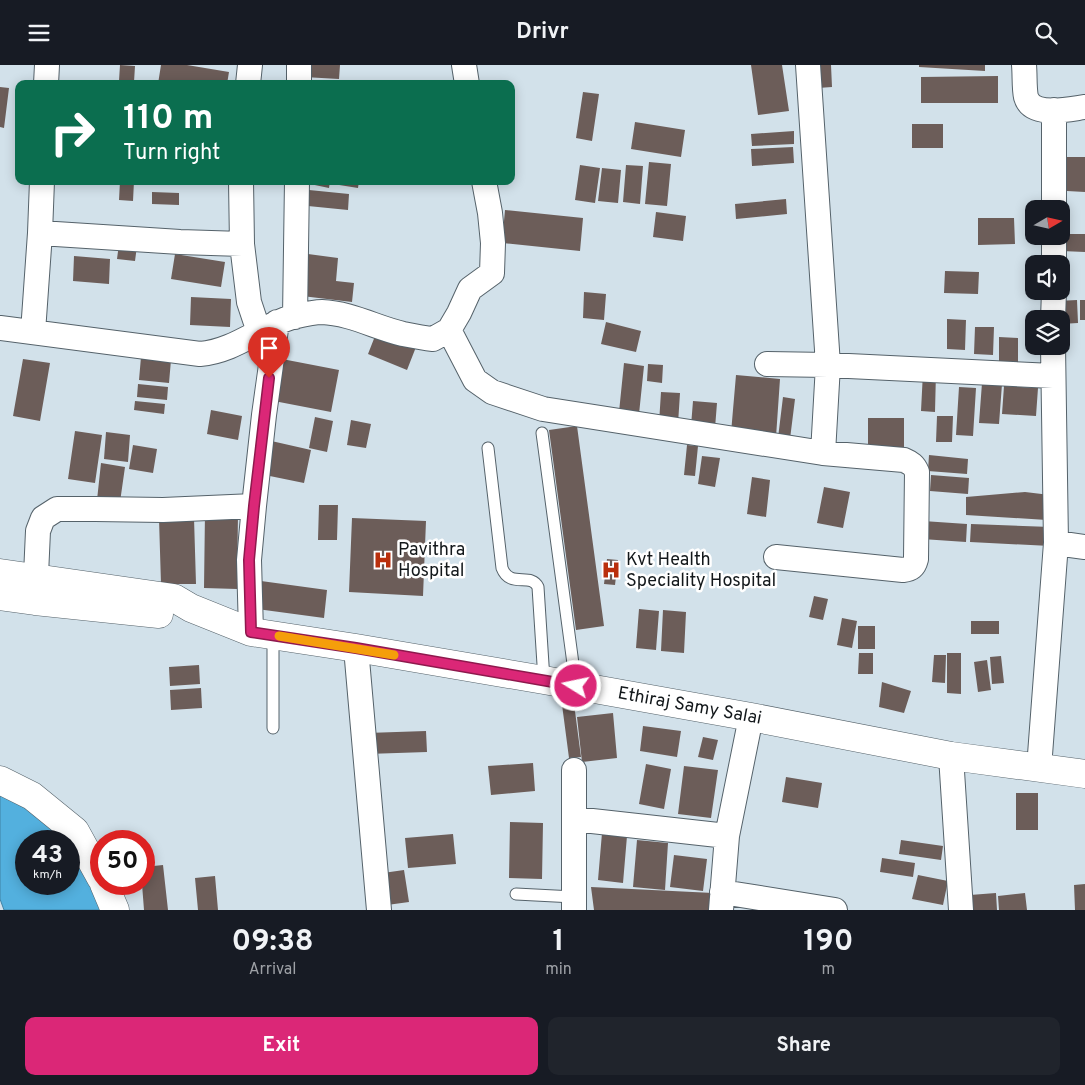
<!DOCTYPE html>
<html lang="en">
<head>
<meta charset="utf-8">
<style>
  body { margin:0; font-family:Overpass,sans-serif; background:#20242c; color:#f1f3f6; height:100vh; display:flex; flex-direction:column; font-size:19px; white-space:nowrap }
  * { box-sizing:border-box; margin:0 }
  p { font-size:16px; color:#9ea1a6 }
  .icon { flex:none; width:28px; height:28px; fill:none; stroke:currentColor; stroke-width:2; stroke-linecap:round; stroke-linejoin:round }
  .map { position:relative; height:845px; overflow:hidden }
  .panel { display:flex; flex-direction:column; background:#171b24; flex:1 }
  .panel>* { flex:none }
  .top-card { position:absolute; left:15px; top:15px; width:500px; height:105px; border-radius:10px; box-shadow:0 2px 12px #0003; background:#0b6e4f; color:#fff; overflow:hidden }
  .needle { width:32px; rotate:81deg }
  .controls { position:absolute; left:1025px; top:135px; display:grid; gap:10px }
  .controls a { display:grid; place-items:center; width:45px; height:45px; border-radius:10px; background:#171b24; box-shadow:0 2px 12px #0003; font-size:25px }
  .speed { position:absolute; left:15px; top:765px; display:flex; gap:10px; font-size:25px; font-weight:700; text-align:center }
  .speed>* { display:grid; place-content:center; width:65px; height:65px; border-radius:50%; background:#171b24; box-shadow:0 2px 12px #0003; line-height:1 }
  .speed small { font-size:12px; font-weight:400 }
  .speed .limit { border:8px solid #d22; background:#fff; color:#111 }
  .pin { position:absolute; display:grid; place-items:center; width:42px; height:42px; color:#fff; margin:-51px -21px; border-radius:50% 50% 50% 0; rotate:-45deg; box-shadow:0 0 5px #0007 }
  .pin .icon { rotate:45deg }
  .me { position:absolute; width:55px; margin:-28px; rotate:280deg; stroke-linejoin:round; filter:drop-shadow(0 0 4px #0008) }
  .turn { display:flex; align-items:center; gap:18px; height:105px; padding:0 25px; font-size:22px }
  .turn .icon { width:65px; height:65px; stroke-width:2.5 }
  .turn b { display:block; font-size:35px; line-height:42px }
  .eta { display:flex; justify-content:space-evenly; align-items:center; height:85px; text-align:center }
  .eta b { font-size:30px; font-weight:700; line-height:35px }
  .cta { display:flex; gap:10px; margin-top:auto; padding:10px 25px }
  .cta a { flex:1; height:58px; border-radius:10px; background:#db2777; color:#fff; font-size:20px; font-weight:700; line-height:58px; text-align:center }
  .cta a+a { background:#20242c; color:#f1f3f6 }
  header { display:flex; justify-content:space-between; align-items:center; height:65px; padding:0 25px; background:#171b24; font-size:22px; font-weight:700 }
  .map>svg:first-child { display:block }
  .water { fill:#53b0de; stroke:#4082a4 }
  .building { fill:#6c5d59 }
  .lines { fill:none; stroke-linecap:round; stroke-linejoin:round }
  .service-casing { stroke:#55626a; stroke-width:13 }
  .minor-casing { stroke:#55626a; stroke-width:26 }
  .tertiary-casing { stroke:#55626a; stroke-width:29 }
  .secondary-casing { stroke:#55626a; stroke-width:29 }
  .service { stroke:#fff; stroke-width:11 }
  .minor { stroke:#fff; stroke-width:24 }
  .tertiary { stroke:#fff; stroke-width:28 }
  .secondary { stroke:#fff; stroke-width:28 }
  .route-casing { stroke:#8e194d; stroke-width:12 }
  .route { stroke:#db2777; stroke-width:9 }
  .slow { stroke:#f59e0b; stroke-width:9 }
  .labels { text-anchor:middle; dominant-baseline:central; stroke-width:5; stroke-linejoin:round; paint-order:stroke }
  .poi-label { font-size:18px; fill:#13181b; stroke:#fff; text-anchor:start }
  .street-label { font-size:18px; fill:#13181b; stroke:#fff }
</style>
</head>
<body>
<header><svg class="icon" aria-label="menu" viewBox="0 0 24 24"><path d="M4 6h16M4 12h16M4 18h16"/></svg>Drivr<svg class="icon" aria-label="search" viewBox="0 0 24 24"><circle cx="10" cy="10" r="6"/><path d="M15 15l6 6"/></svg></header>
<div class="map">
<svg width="1085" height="845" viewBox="0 0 1085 845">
  <rect width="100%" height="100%" fill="#d2e1ea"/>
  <path class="water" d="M 0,727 L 55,761 L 66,776 L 26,776 L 26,819 L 69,819 L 69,780 L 104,845 L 4,845 L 0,834 Z"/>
  <path class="building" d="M 120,0 L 135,1 L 134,17 L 119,16 Z
    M 161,0 L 187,0 L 229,7 L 227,19 L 158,19 Z
    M 304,0 L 340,0 L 339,14 L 304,12 Z
    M 751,0 L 782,0 L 789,46 L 758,50 Z
    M 817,0 L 831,0 L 832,22 L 818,23 Z
    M 919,0 L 985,0 L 985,6 L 919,2 Z
    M 998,11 L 998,38 L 921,38 L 921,12 Z
    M 0,22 L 9,23 L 4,63 L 0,62 Z
    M 583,27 L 599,29 L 592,76 L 576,73 Z
    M 635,57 L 685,65 L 681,92 L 631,84 Z
    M 912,59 L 943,59 L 943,83 L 912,83 Z
    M 794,66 L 794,79 L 752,81 L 751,69 Z
    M 793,82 L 794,98 L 752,101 L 751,84 Z
    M 1067,92 L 1085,92 L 1085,127 L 1067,126 Z
    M 649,97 L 671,99 L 667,141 L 645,139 Z
    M 580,100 L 600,103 L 595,138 L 575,135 Z
    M 626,100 L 643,101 L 640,139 L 623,137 Z
    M 602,103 L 621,105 L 618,138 L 598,136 Z
    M 120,116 L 134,116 L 133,136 L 119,135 Z
    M 311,116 L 330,116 L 329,123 L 310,119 Z
    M 334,116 L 359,116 L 358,123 L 333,119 Z
    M 309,125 L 349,129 L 348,145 L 308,141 Z
    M 152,127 L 179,128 L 179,140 L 152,139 Z
    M 786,134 L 787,149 L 736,154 L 735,139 Z
    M 505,145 L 583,153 L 580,186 L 502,178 Z
    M 656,147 L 686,151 L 683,176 L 653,172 Z
    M 978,153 L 1014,153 L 1015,179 L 978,180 Z
    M 1063,169 L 1085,169 L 1085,187 L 1062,186 Z
    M 119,179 L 137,181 L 135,196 L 117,194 Z
    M 175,189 L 225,197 L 221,222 L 171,214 Z
    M 308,189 L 338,193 L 336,216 L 354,218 L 352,237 L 302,231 Z
    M 74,191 L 110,194 L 109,219 L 73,216 Z
    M 945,206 L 979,207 L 978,229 L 944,228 Z
    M 584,227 L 606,229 L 604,255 L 583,253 Z
    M 191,232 L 231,234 L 230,262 L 190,260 Z
    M 1077,235 L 1078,258 L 1061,259 L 1057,236 Z
    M 1080,235 L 1085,235 L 1085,255 L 1080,255 Z
    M 947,254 L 966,255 L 965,285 L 947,284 Z
    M 606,257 L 641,266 L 636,287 L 601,279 Z
    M 975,262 L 994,262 L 993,290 L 974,289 Z
    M 377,266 L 416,282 L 407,305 L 368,289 Z
    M 999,272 L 1018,273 L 1018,297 L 999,297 Z
    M 141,292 L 171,295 L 169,318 L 139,315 Z
    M 23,294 L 50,298 L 40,356 L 13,351 Z
    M 282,294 L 339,305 L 331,347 L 274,336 Z
    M 624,298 L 644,301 L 639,349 L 619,347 Z
    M 648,299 L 663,300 L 662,318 L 647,316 Z
    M 923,307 L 936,307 L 935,347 L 921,346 Z
    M 736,310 L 780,314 L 776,372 L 731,368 Z
    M 982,318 L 1002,319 L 999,359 L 979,358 Z
    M 138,319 L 168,322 L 167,335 L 137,332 Z
    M 1004,321 L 1038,323 L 1036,351 L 1002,349 Z
    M 959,322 L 976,323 L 973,371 L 956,370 Z
    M 661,327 L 680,328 L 678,359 L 659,358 Z
    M 783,332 L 795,334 L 790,374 L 778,373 Z
    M 135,336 L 165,339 L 164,349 L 134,345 Z
    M 693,336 L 717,338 L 715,363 L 691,361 Z
    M 211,345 L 242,351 L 238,375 L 207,369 Z
    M 937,351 L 953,351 L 952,377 L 936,377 Z
    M 315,352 L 333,356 L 327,387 L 309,383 Z
    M 868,353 L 904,353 L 904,388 L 868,387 Z
    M 351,355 L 371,359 L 366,383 L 347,380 Z
    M 577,361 L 604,561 L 576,565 L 549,365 Z
    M 75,366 L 102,370 L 95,418 L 68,414 Z
    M 106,367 L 130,370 L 128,397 L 104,394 Z
    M 267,375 L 311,385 L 304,418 L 260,409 Z
    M 133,380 L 157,384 L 153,408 L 129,404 Z
    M 687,380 L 698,381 L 695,411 L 684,410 Z
    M 929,390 L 968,394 L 967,409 L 928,406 Z
    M 702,391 L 720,393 L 715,422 L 698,419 Z
    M 101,398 L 125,402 L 120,437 L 97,435 Z
    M 931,410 L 969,413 L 968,429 L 930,426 Z
    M 752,412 L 770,415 L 766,452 L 747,449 Z
    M 824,422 L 850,427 L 843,463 L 817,458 Z
    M 1025,427 L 1050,430 L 1047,455 L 966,450 L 966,432 Z
    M 319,440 L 338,440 L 337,475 L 318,475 Z
    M 205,447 L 238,448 L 237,524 L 204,523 Z
    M 194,453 L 196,519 L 161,519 L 159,454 Z
    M 352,453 L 426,456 L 423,531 L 349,527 Z
    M 923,456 L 967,459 L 966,477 L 922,474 Z
    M 971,459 L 1051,462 L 1050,481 L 970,477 Z
    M 607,494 L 618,495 L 615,520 L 604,519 Z
    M 261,516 L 327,525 L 324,553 L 257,544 Z
    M 814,531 L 828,534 L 823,555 L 809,552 Z
    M 639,544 L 659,546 L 656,585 L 636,583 Z
    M 663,545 L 686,547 L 684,588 L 661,586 Z
    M 842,553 L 857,556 L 852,583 L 837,580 Z
    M 971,556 L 999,556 L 999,569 L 971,569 Z
    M 858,561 L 875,561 L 875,584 L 858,584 Z
    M 859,588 L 873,588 L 873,609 L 858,609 Z
    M 947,588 L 961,588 L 961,629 L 947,628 Z
    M 934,590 L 946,590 L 945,618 L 932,617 Z
    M 1001,591 L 1004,618 L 992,619 L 990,592 Z
    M 987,595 L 991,625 L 978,627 L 974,597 Z
    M 199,600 L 200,619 L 170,621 L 169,602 Z
    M 882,617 L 911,626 L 904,648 L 879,642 Z
    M 201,623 L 202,643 L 171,645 L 170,625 Z
    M 573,631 L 581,692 L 569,693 L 561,632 Z
    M 613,648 L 617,693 L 582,697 L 577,652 Z
    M 643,661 L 681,666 L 677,692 L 640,686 Z
    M 426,666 L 427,687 L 367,689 L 367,668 Z
    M 703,672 L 718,675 L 713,695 L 698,692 Z
    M 533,698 L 535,726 L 491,730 L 488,701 Z
    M 646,699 L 671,704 L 664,744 L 639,739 Z
    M 684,701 L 718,705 L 711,753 L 678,749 Z
    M 786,712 L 822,718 L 818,743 L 782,737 Z
    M 1016,728 L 1038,728 L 1038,765 L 1016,765 Z
    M 510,757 L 543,758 L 542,814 L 509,813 Z
    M 602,768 L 627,771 L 623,818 L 598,815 Z
    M 453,769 L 456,799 L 408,803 L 405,773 Z
    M 637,775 L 668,778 L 665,825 L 633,822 Z
    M 901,775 L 943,781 L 941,795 L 899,789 Z
    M 674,790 L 707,794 L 703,826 L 670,822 Z
    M 882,793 L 915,798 L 913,812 L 880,807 Z
    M 163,800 L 168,845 L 144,845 L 142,819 L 144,819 L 144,802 Z
    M 404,805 L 409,837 L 387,840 L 383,808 Z
    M 918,810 L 948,816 L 943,840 L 912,834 Z
    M 215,811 L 218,845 L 198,845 L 195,813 Z
    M 1085,819 L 1085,845 L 1075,845 L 1074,820 Z
    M 591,822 L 713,828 L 713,845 L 594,845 Z
    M 996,828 L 997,845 L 971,845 L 970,830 Z
    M 1025,828 L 1027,845 L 999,845 L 998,831 Z"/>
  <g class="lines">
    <g class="service-casing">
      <path id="service" d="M 542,368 L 576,621
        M 488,383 L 502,503 C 510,524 531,507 538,522 L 544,615
        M 273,663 L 273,570
        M 516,829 L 574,832"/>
    </g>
    <g class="minor-casing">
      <path id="minor" d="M 464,0 L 467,19
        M 808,0 L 828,300 L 823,388
        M 1024,0 C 1025,10 1024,23 1026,32 C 1032,53 1069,44 1085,42
        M 46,19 L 47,0
        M 248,19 L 250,0
        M 299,19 L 299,0
        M 241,116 L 242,179 L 249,237 L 259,267
        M 1054,144 L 1054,45
        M 40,168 L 180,177 L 242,179
        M 1054,199 L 1054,171
        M 295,252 L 297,116
        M 1053,254 L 1054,226
        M 0,263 L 200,289 C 235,286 260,262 292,252 C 301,250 313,247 322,247 C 350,248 377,263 403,269 C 413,271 423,273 433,274 L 449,265 L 459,248 L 470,224 L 492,208 L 493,178 L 490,148 L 484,116
        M 449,265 L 475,315 L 492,327 L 543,344 L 823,388 L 904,395 C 911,398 914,400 917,407 L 916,494 C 914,502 911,504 903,505 L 776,492
        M 33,267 L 40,168 L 42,116
        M 767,299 L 828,300 L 1053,311
        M 1056,478 L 1085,482
        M 35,532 L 38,466 L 43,453 L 57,444 L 95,444 L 163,445 L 254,441
        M 251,567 L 249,495 L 254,441 L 264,350 L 277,257
        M 356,583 L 379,845
        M 951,691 L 961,845
        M 1039,703 L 1056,478 L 1053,281
        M 574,705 L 574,845
        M 574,754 L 727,771
        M 722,827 L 835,845
        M 721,845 L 727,771 L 751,652"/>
    </g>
    <g class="tertiary-casing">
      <path id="tertiary" d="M 0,715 L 32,731 L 75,766 L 101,813
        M 104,819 L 115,845"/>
    </g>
    <g class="secondary-casing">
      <g id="secondary">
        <path id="s1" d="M 0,508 L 174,533 L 191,543 L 251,567 L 356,583 L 544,615 L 751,652 L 951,691 L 1085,709"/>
        <path d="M 0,531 L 35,536 L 159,549"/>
      </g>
    </g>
    <use href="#service" class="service"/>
    <use href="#minor" class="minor"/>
    <use href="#tertiary" class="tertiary"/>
    <use href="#secondary" class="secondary"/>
  </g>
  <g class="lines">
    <g class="route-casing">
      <path id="route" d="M 269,313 L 254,441 L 249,495 L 251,567 L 356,583 L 576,621"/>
    </g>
    <use href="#route" class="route"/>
    <path class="slow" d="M 279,571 L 394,590"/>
  </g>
  <defs>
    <g id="hospital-bare" transform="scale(1.5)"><path d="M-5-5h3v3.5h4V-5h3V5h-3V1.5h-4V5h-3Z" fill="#ba2f0c" stroke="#fff" stroke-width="2.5" paint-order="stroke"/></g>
  </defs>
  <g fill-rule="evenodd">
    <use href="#hospital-bare" x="383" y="495"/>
    <use href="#hospital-bare" x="611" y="505"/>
  </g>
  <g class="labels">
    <g class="poi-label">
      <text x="398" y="485">Pavithra<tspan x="398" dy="21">Hospital</tspan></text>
      <text x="626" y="495">Kvt Health<tspan x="626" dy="21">Speciality Hospital</tspan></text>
    </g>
    <g class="street-label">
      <text stroke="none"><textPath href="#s1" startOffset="705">Ethiraj Samy Salai</textPath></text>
    </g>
  </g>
</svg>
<div class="controls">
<a><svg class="needle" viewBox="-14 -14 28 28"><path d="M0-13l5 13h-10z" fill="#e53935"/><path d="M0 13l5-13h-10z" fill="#9ea1a6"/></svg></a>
<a><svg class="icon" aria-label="sound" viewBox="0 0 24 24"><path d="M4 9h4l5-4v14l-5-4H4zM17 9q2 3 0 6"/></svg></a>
<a><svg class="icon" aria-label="layers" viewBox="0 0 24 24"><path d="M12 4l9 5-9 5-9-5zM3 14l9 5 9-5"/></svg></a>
</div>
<div class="speed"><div>43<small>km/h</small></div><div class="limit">50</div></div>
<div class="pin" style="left:269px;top:313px;background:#d93025"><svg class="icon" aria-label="arrive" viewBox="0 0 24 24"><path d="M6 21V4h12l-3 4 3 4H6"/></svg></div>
<svg class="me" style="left:576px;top:621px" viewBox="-20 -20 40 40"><circle r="17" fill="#db2777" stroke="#fff" stroke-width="3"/><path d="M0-11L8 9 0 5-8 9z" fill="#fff"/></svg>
<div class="top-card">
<div class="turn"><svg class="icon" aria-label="right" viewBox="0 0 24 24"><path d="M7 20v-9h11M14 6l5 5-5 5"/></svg><div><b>110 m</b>Turn right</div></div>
</div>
</div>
<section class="panel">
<div class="eta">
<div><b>09:38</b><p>Arrival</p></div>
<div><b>1</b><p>min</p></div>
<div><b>190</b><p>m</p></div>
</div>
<div class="cta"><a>Exit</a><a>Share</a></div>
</section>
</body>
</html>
